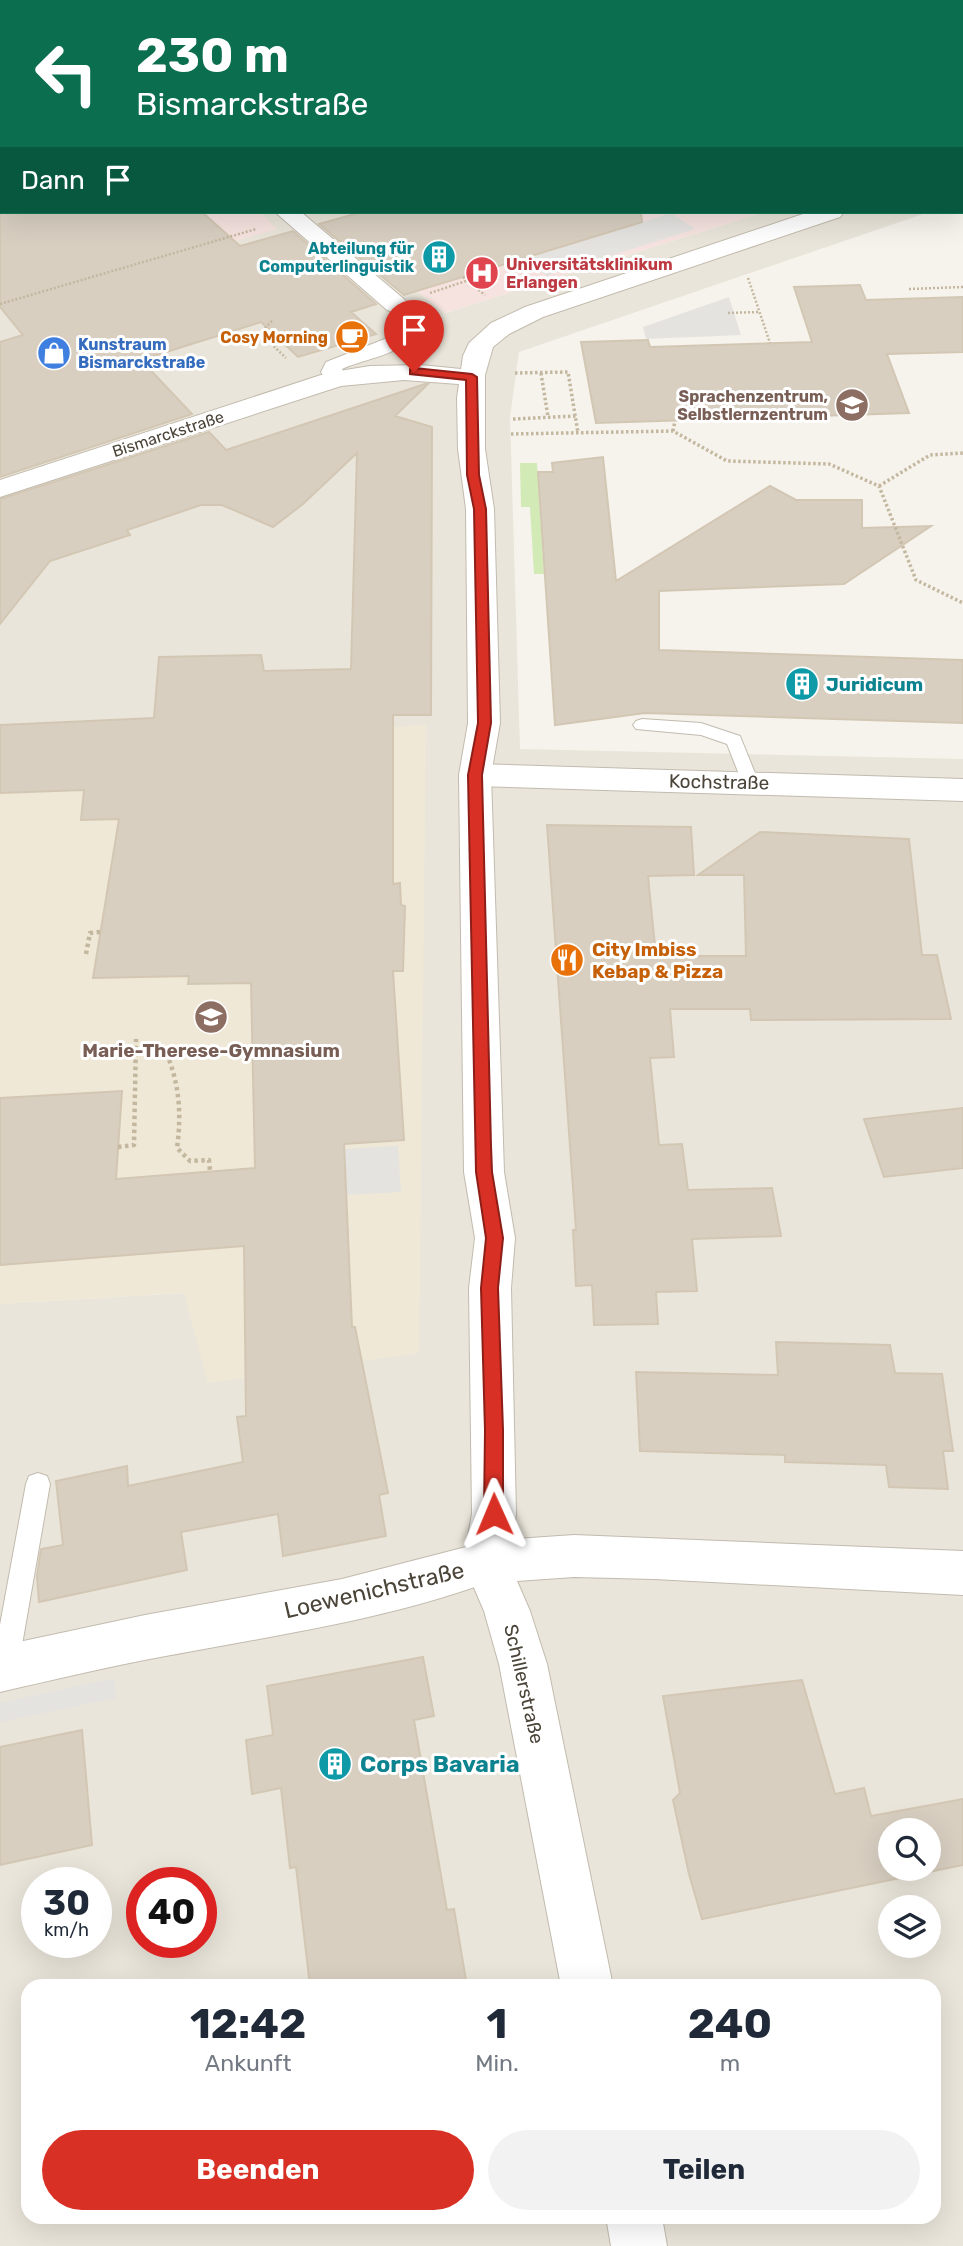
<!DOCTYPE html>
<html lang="de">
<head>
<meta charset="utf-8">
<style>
  body { margin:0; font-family:Rubik,sans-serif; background:#f2f2f3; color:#1f2937; height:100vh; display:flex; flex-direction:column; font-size:26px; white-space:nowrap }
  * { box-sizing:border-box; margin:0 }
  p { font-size:23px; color:#747a83 }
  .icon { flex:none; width:38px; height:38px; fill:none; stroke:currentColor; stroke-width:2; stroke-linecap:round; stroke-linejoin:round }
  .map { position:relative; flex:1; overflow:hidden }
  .drawer { position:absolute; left:21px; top:1979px; width:920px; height:245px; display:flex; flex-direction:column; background:#fff; border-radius:21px; box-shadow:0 7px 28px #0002 }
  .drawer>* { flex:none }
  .banner { position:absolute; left:0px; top:0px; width:964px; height:214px; box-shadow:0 7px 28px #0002; background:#0b6e4f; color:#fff; overflow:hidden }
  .controls { position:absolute; left:878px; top:1818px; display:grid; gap:14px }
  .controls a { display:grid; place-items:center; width:63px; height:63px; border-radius:50%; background:#fff; box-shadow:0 7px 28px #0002; font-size:35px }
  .speed { position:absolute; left:21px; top:1867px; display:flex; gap:14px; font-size:35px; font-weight:700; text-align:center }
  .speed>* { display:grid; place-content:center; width:91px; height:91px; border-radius:50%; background:#fff; box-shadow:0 7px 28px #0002; line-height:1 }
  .speed small { font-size:18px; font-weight:400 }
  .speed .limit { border:10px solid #d22; background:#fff; color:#111 }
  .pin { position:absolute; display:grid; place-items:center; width:60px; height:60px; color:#fff; margin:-72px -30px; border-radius:50% 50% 50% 0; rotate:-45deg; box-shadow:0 0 7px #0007 }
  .pin .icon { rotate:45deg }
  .me { position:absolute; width:77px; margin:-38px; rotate:359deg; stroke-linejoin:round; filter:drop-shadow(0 0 5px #0008) }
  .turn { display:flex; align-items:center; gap:24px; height:147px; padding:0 21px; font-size:32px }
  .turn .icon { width:91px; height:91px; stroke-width:2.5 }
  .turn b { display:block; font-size:49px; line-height:60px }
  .then { display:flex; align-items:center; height:66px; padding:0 21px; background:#0003; gap:14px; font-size:26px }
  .eta { display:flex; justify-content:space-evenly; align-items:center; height:119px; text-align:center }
  .eta b { font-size:42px; font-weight:700; line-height:49px }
  .action { display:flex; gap:14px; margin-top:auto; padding:14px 21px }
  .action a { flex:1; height:80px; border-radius:42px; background:#d93025; color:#fff; font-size:28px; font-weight:700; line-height:80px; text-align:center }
  .action a+a { background:#f2f2f3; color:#1f2937 }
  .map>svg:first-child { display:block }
  .residential { fill:#eae5da; fill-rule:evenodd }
  .education { fill:#efe8d6 }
  .medical { fill:#f6e3e0 }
  .green { fill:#d2eab5 }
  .parking { fill:#e5e3e0 }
  .building { fill:#d8cfc1; stroke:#d3c7b4; stroke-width:2; fill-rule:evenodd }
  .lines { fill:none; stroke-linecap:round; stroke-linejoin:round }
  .service-casing { stroke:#c2bbae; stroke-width:2 }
  .pedestrian-casing { stroke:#c2bbae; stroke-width:2 }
  .minor-casing { stroke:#c2bbae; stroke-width:2 }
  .tertiary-casing { stroke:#c2bbae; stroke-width:2 }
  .path-far2 { stroke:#c4b79f; stroke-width:2.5; stroke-dasharray:2 2; stroke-linecap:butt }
  .path-far1 { stroke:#c4b79f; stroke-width:3.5; stroke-dasharray:2.5 2.5; stroke-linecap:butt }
  .path { stroke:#c4b79f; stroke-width:4.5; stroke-dasharray:3.5 3.5; stroke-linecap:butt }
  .service { fill:#fff; fill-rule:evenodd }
  .pedestrian { fill:#fff; fill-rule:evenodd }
  .minor { fill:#fff; fill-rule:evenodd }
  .tertiary { fill:#fff; fill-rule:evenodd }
  .route { fill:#d93025; stroke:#8d1f18; stroke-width:2 }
  .labels { text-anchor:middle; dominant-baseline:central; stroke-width:6; stroke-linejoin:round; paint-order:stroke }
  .far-culture-label { font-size:16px; font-weight:bold; fill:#0d838f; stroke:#fff; text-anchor:end }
  .far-health-label { font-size:16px; font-weight:bold; fill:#be3a42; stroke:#fff; text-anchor:start }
  .far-food-label { font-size:16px; font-weight:bold; fill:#c56008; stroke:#fff; text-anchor:end }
  .far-shop-label { font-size:16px; font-weight:bold; fill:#366cbe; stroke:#fff; text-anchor:start }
  .far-education-label { font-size:16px; font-weight:bold; fill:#785e54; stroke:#fff; text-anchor:end }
  .far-street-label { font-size:16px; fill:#4b4439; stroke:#fff }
  .culture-label { font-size:19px; font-weight:bold; fill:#0d838f; stroke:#fff; text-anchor:start }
  .street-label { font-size:19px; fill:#4b4439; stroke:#fff }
  .food-label { font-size:19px; font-weight:bold; fill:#c56008; stroke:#fff; text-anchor:start }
  .education-label { font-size:19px; font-weight:bold; fill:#785e54; stroke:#fff }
  .near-street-label { font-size:23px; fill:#4b4439; stroke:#fff }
  .near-culture-label { font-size:23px; font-weight:bold; fill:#0d838f; stroke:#fff; text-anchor:start }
</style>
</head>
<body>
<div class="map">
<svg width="963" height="2246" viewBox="0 0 963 2246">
  <rect width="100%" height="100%" fill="#f6f3ec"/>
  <path class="residential" d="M 259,212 L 438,212 L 452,225 L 368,252 L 445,313 L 764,212 L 929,212 L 519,352 L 510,417 L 520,749 L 963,759 L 963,2246 L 0,2246 L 0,1304 L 184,1293 L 245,737 L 94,720 L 0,725 L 0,308 L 276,229 ZM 891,1830 L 929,1830 L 929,1869 L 891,1869 ZM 37,1883 L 96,1883 L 96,1942 L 37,1942 ZM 142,1883 L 201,1883 L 201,1942 L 142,1942 ZM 891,1908 L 929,1908 L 929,1946 L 891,1946 ZM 28,1986 L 934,1986 L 934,2217 L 28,2217 Z"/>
  <path class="education" d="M 175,717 L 245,737 L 426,725 L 419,1353 L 208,1383 L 184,1293 L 0,1304 L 0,725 Z"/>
  <path class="medical" d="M 0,0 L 737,0 L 739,2 L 2,2 L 2,212 L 259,212 L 277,229 L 0,308 Z
    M 438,212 L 764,212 L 445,313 L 367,251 L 452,224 Z"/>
  <path class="green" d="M 520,463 L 537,463 L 544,574 L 534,574 L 530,507 L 521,507 Z"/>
  <path class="parking" d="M 671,213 L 695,229 L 547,276 L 525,259 Z
    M 729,297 L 741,335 L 646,339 L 643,327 Z
    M 398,1146 L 401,1192 L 346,1195 L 344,1149 Z
    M 114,1678 L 116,1698 L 0,1722 L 0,1703 Z"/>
  <path class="building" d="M 0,212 L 202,212 L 240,246 L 293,231 L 376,304 L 351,312 L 376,334 L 298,357 L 261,322 L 141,360 L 192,414 L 0,477 L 0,342 L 23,335 L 0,307 Z
    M 362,212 L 641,212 L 642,222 L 404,295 L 319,224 Z
    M 860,285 L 866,300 L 963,297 L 963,352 L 887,354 L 909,413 L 596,423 L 581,342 L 648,340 L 650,347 L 812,342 L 794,287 Z
    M 425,384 L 428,384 L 395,416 L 432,427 L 431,715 L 393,715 L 393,884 L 400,883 L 401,905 L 405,906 L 403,971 L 393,971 L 404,1140 L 344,1144 L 352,1327 L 355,1327 L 388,1493 L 379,1495 L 386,1536 L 283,1556 L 278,1514 L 181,1532 L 187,1570 L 39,1602 L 37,1576 L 41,1549 L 63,1545 L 56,1481 L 127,1466 L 128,1486 L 243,1462 L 237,1417 L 246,1416 L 244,1246 L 0,1265 L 0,1098 L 122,1091 L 116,1179 L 255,1168 L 251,983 L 188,984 L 189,976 L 93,978 L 119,819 L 81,820 L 84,790 L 0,793 L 0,725 L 154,718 L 159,657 L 261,655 L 264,671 L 351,669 L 357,453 L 303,504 L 273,527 L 222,505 L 201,505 L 127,530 L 130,535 L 50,561 L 0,624 L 0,499 L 209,432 L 226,450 Z
    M 603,457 L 616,581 L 770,486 L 796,500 L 862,500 L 862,528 L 931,526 L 844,584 L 659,591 L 659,650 L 963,660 L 963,723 L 645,713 L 555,725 L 538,472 L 553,472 L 552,463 Z
    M 547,825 L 691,827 L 694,875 L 648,876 L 656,956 L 746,956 L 744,875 L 698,875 L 760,832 L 909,839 L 922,955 L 937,955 L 951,1019 L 751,1020 L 750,1009 L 670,1009 L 674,1057 L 650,1058 L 659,1145 L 682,1144 L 688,1190 L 772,1188 L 781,1236 L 692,1239 L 697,1291 L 656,1292 L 658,1324 L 594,1325 L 592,1285 L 576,1286 L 573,1230 L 576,1230 Z
    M 963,1108 L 963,1168 L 884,1177 L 864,1119 Z
    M 776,1342 L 890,1345 L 895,1373 L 942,1374 L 953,1451 L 943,1451 L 948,1489 L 889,1487 L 886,1465 L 785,1462 L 785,1455 L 640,1451 L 636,1372 L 778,1375 Z
    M 423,1657 L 434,1716 L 414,1720 L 447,1910 L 454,1909 L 467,1986 L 310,1986 L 296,1867 L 290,1868 L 281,1788 L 252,1794 L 246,1740 L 273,1735 L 267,1686 Z
    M 802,1680 L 835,1794 L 864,1788 L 871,1816 L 963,1799 L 963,1865 L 702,1919 L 689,1874 L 673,1800 L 680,1793 L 663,1696 ZM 891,1830 L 929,1830 L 929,1869 L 891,1869 Z
    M 82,1730 L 92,1845 L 0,1865 L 0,1747 Z"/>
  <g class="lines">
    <g class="service-casing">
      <path id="service" d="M 212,0 L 223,0 L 224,2 L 213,2 Z
        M 642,719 L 701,723 L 740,736 L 759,783 L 750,789 L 744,787 L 727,744 L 701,735 L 636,729 L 633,725 L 636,721 Z
        M 38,1473 L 47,1476 L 50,1484 L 18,1668 L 14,1677 L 5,1681 L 0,1679 L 0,1625 L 26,1484 L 29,1476 Z"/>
    </g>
    <g class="pedestrian-casing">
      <path id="pedestrian" d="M 396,299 C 409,303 416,318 418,331 C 400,356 369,357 342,369 L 346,379 L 343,383 L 329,383 L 321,372 L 326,362 L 395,335 L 398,330 L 397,320 L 386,305 Z"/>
    </g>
    <g class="minor-casing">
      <path id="minor" d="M 33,0 L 54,0 L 55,2 L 34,2 Z
        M 275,212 L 301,212 L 405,300 L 409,305 L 405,310 L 396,313 L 387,310 Z
        M 421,365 L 481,371 L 485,377 L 481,383 L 472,385 L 404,380 L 341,386 L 0,497 L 0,480 L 327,373 L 370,366 Z
        M 475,764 L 963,779 L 963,801 L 475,786 L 463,783 L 459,775 L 463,767 Z
        M 574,1535 L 963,1551 L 963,1595 L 654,1579 L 574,1577 L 517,1581 L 530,1611 L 547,1664 L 613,1986 L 561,1986 L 499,1664 L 484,1611 L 463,1562 L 470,1547 L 486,1541 Z
        M 606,2217 L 662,2217 L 667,2246 L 611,2246 Z"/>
    </g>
    <g class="tertiary-casing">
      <path id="tertiary" d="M 740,0 L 762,0 L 763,2 L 741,2 Z
        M 962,88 L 963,88 L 963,100 L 962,100 Z
        M 962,128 L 963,128 L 963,142 L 962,142 Z
        M 963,164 L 963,179 L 962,179 L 962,164 Z
        M 809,212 L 844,212 L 840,217 L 543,317 L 509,334 L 493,347 L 485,375 L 485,449 L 494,509 L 500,723 L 491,775 L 504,1172 L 515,1238 L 511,1288 L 516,1514 L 509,1562 L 502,1577 C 396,1618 283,1634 171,1655 C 114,1665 57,1679 0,1692 L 0,1646 L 145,1615 L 342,1579 L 466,1547 L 472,1514 L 469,1288 L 475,1238 L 464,1172 L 459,775 L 468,723 L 466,509 L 458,449 L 457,398 L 463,356 L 469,343 L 491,323 L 525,307 Z"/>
    </g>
    <path class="path-far2" d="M 463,277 L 485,295
      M 748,278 L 770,343
      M 909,289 L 963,287
      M 430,293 L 466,281
      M 0,304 L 256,229
      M 728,313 L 759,312
      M 272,321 L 260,333 L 286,358"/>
    <path class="path-far1" d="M 515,373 L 568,372 L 578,433
      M 541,373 L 548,417
      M 513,419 L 576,416
      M 673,431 L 675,421
      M 511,434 L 673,431 L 727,461 L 829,464 L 879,486 L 916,580 L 963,603
      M 879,486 L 930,455 L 963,453"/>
    <path class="path" d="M 86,954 L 90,933 L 100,932
      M 164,1047 C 179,1081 182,1111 177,1148 L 190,1161 L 209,1160 L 210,1171
      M 118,1147 L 134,1145 L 136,1039"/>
    <use href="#service" class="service"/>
    <use href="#pedestrian" class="pedestrian"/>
    <use href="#minor" class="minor"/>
    <use href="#tertiary" class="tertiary"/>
  </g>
  <path class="route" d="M 414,368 L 472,374 L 477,377 L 479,475 L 486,509 L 491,723 L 482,775 L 491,1146 L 492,1172 L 503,1238 L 498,1288 L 503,1430 L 503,1514 L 500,1520 L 494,1522 L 487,1520 L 484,1514 L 485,1430 L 481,1288 L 486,1238 L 476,1172 L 468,775 L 478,723 L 474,509 L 467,475 L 466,380 L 410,374 L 410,369 Z"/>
  <defs>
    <g id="building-disc" transform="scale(1.75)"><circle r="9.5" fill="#0f9aa8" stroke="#fff"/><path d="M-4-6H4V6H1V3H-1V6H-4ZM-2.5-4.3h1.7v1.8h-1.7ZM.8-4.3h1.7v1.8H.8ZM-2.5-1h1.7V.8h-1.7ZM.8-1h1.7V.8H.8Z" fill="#fff"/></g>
    <g id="hospital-disc" transform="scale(1.75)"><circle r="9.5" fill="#e0444e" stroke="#fff"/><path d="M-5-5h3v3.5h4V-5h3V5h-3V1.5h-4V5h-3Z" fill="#fff"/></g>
    <g id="cafe-disc" transform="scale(1.75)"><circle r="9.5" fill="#e8710a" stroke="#fff"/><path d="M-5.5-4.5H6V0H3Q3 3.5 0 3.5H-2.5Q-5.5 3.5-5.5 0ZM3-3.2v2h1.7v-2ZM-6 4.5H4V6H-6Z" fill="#fff"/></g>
    <g id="shop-disc" transform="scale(1.75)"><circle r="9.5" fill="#3f7fe0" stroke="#fff"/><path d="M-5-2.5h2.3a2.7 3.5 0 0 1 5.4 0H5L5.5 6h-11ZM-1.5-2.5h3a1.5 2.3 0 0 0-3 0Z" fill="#fff"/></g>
    <g id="university-disc" transform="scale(1.75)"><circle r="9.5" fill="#8d6e63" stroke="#fff"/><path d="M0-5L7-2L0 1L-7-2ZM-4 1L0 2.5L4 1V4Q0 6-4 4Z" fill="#fff"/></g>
    <g id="restaurant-disc" transform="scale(1.75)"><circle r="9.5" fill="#e8710a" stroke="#fff"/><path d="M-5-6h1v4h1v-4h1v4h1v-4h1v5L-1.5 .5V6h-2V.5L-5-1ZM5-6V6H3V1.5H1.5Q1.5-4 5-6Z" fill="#fff"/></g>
    <g id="school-disc" transform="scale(1.75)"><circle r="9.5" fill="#8d6e63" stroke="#fff"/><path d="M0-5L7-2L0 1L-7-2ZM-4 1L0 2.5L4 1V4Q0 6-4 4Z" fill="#fff"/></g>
  </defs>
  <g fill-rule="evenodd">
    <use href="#building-disc" x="439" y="257"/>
    <use href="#hospital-disc" x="482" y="273"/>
    <use href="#cafe-disc" x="352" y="337"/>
    <use href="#shop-disc" x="54" y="353"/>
    <use href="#university-disc" x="852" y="405"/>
    <use href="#building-disc" x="802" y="684"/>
    <use href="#restaurant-disc" x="567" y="960"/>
    <use href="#school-disc" x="211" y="1017"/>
    <use href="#building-disc" x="335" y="1764"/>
  </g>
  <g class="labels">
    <g class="far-culture-label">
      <text x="414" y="248">Abteilung für<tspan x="414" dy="18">Computerlinguistik</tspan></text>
    </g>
    <g class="far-health-label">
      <text x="506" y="264">Universitätsklinikum<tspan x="506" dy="18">Erlangen</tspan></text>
    </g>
    <g class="far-food-label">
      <text x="328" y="337">Cosy Morning</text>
    </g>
    <g class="far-shop-label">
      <text x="78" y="344">Kunstraum<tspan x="78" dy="18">Bismarckstraße</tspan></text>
    </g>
    <g class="far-education-label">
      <text x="828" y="396">Sprachenzentrum,<tspan x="828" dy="18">Selbstlernzentrum</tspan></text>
    </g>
    <g class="far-street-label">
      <text transform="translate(168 434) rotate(-18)">Bismarckstraße</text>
    </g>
    <g class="culture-label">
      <text x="826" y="684">Juridicum</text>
    </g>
    <g class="street-label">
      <text transform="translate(719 782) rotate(1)">Kochstraße</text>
      <text transform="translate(524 1684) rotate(77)">Schillerstraße</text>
    </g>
    <g class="food-label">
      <text x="592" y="949">City Imbiss<tspan x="592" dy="22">Kebap &amp; Pizza</tspan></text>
    </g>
    <g class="education-label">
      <text x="211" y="1050">Marie-Therese-Gymnasium</text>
    </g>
    <g class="near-street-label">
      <text transform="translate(374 1590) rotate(-13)">Loewenichstraße</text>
    </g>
    <g class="near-culture-label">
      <text x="360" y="1764">Corps Bavaria</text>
    </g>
  </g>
</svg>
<div class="controls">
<a><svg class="icon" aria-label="search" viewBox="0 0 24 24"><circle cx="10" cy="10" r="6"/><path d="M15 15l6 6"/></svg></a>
<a><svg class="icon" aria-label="layers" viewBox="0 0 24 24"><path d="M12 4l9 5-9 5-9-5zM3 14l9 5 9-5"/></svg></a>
</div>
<div class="speed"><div>30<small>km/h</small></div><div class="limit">40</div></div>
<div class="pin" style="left:414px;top:372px;background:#d93025"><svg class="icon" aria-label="arrive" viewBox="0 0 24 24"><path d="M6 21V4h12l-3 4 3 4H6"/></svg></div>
<svg class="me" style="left:494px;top:1514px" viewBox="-20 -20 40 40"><path d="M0-17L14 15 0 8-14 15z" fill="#d93025" stroke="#fff" stroke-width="4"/></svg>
<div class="banner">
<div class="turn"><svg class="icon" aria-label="left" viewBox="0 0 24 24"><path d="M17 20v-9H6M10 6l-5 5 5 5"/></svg><div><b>230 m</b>Bismarckstraße</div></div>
<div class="then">Dann<svg class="icon" aria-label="arrive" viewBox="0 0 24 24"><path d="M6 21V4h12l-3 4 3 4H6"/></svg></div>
</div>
<section class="drawer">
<div class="eta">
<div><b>12:42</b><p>Ankunft</p></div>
<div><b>1</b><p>Min.</p></div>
<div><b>240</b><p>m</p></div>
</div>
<div class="action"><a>Beenden</a><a>Teilen</a></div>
</section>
</div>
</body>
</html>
